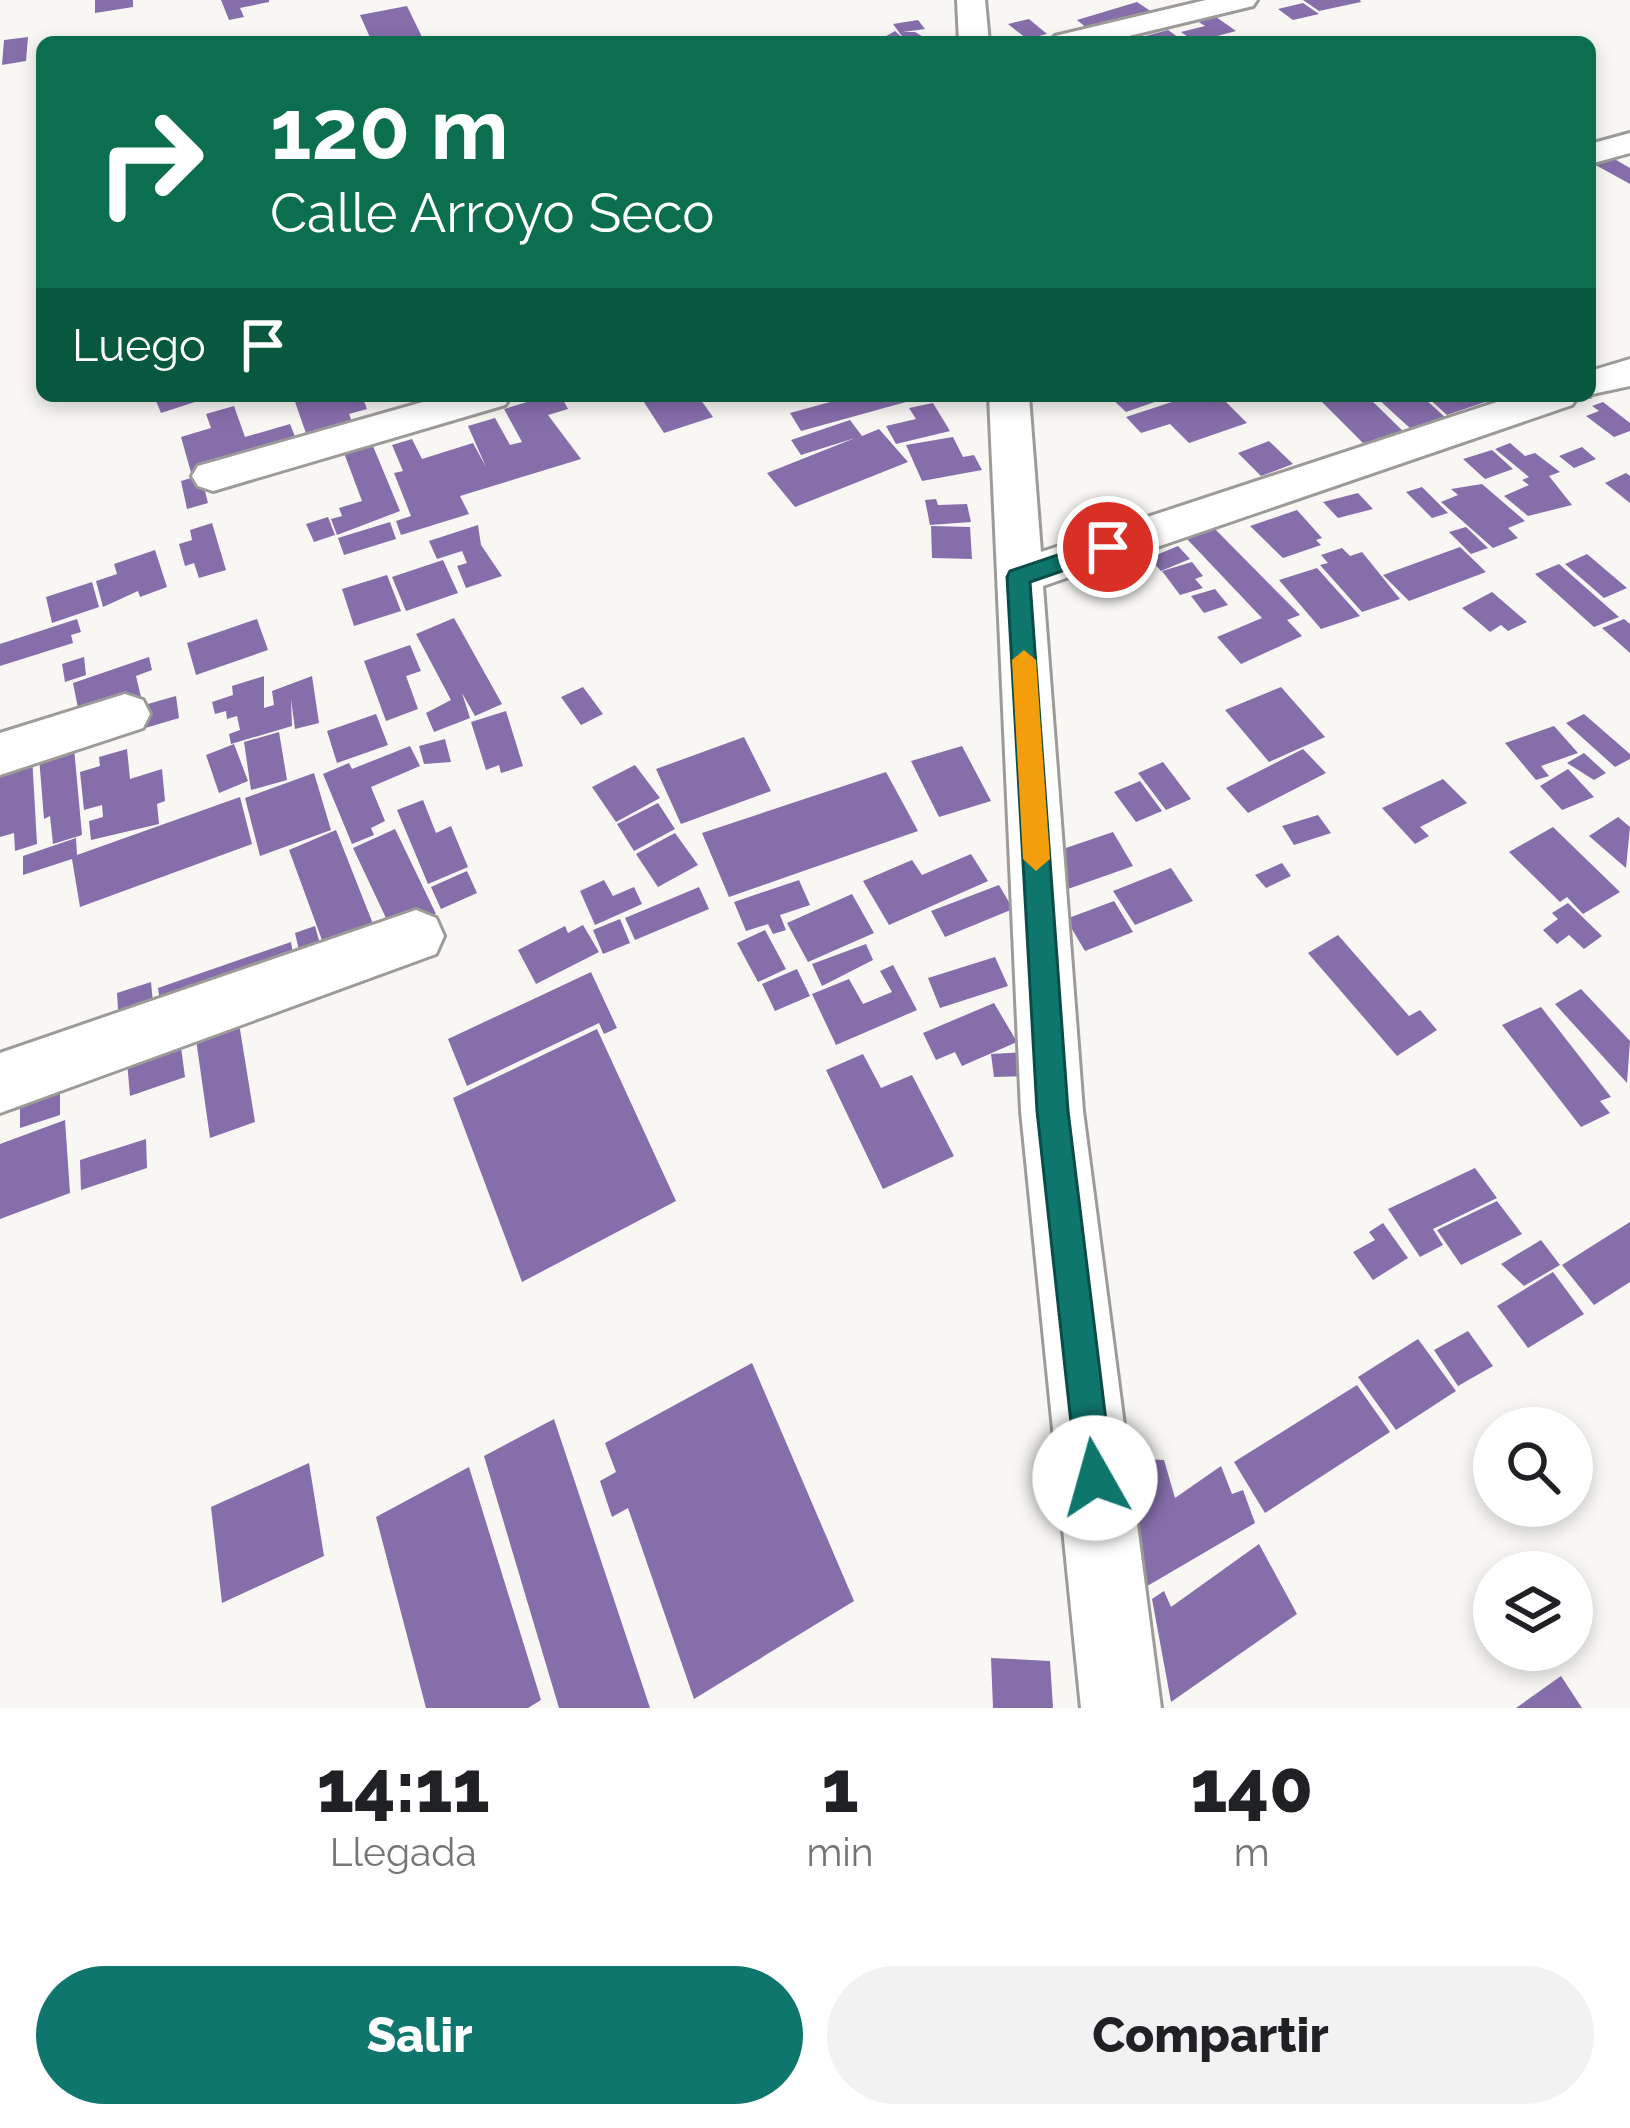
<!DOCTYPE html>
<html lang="es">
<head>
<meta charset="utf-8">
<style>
  body { margin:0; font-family:Raleway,sans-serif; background:#f2f2f2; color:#202124; height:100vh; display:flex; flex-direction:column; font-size:45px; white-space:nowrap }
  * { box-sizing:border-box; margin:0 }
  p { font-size:39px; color:#757577 }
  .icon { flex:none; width:66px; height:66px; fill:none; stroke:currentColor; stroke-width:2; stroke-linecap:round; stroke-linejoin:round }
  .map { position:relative; height:1708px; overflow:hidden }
  .sheet { display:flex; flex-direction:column; background:#fff; flex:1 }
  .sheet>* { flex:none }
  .top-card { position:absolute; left:36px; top:36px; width:1560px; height:366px; border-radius:18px; box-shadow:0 6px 18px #0003; background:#0b6e4f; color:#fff; overflow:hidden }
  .buttons { position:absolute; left:1473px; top:1407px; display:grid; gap:24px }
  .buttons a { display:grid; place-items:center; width:120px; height:120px; border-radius:50%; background:#fff; box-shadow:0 6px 18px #0003; font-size:60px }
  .pin { position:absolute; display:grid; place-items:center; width:102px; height:102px; color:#fff; margin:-51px; border:6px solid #fff; border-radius:50%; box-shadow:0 3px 12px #0007 }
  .me { position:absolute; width:132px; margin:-66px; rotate:353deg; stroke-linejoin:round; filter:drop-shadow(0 0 9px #0008) }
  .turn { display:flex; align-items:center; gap:42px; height:252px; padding:0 36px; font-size:54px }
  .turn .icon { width:156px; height:156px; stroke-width:2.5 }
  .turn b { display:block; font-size:84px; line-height:102px }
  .then { display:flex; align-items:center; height:114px; padding:0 36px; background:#0003; gap:24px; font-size:45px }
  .eta { display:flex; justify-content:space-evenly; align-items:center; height:204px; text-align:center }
  .eta b { font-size:72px; font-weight:800; line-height:84px }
  .action { display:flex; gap:24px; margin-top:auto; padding:24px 36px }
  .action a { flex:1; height:138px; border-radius:72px; background:#0f766e; color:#fff; font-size:48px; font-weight:800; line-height:138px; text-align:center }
  .action a+a { background:#f2f2f2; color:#202124 }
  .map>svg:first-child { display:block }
  .building { fill:#866eab }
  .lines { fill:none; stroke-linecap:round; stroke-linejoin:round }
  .street-casing { stroke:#9c9b98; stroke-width:6 }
  .street { fill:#fff; fill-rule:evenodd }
  .route { fill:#0f766e; stroke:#0a4d48; stroke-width:3 }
  .slow { fill:#f59e0b }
</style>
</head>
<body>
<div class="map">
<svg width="1630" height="1708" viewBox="0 0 1630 1708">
  <rect width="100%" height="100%" fill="#f8f7f4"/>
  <path class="building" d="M 95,0 L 133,0 L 133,7 L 95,13 Z
    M 221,0 L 269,0 L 269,2 L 240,8 L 244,17 L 229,20 Z
    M 1303,0 L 1360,0 L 1361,2 L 1319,11 Z
    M 1137,2 L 1152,12 L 1088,29 L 1077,20 Z
    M 1303,3 L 1319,14 L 1293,20 L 1278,9 Z
    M 407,6 L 422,37 L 372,42 L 360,15 Z
    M 1209,12 L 1236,31 L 1195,42 L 1181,32 L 1205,26 L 1191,17 Z
    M 1029,19 L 1047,34 L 1027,39 L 1008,24 Z
    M 918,20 L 925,29 L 903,32 L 915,32 L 932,42 L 876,42 L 895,31 L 904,39 L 893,24 Z
    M 1123,30 L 1134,39 L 1168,30 L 1185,42 L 1107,42 L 1100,37 Z
    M 28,37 L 26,61 L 2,65 L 4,40 Z
    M 1611,157 L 1630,168 L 1630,184 L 1592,163 Z
    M 154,396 L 196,396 L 198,401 L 161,413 Z
    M 293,396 L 362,396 L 367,409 L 349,414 L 355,429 L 309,442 Z
    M 547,396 L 561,396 L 568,409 L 548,415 L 581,459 L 460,496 L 469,514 L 401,535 L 396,521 L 411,516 L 394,473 L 403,471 L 392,445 L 412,439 L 422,459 L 473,443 L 486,467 L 468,426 L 495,418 L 510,445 L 522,442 L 504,409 Z
    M 640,396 L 698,396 L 713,417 L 664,433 Z
    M 852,396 L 924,396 L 924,397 L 801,431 L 790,413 Z
    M 1109,396 L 1169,396 L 1169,397 L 1126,412 Z
    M 1190,396 L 1220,396 L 1247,423 L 1189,443 L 1170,424 L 1141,433 L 1126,417 Z
    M 1316,396 L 1367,396 L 1406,434 L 1366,446 Z
    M 1375,396 L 1422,396 L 1448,420 L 1413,431 Z
    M 1426,396 L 1482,396 L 1488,401 L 1447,415 Z
    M 1603,402 L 1630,423 L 1630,431 L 1614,437 L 1586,416 L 1599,411 L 1592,406 Z
    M 933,403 L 950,431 L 896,444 L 886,426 L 916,419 L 909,408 Z
    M 234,406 L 245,437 L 290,424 L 298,444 L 192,476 L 181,437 L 211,428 L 206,414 Z
    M 850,420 L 862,436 L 879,429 L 908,462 L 795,507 L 767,473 L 855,438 L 801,455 L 791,440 Z
    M 953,437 L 963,457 L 974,455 L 982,470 L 922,481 L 906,445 Z
    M 370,439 L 400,511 L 337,535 L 331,519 L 342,516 L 339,508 L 362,501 L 344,453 Z
    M 1269,441 L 1293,464 L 1261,476 L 1238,453 Z
    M 1510,443 L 1525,456 L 1535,453 L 1560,472 L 1549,476 L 1572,505 L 1528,516 L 1504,496 L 1529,485 L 1522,480 L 1529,477 L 1495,449 Z
    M 1582,447 L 1596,459 L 1574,468 L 1559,456 Z
    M 1492,450 L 1513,469 L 1485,479 L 1463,459 Z
    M 1626,473 L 1630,476 L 1630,503 L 1605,483 Z
    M 201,475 L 208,503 L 187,509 L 181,481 Z
    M 1482,484 L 1525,521 L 1508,528 L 1518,538 L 1493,548 L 1441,502 L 1458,495 L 1451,489 Z
    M 1422,487 L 1448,513 L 1432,518 L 1406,492 Z
    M 1358,493 L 1373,509 L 1338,518 L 1323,502 Z
    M 936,499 L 938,505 L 967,504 L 971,522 L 930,525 L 925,500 Z
    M 1297,510 L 1322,538 L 1316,540 L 1321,545 L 1283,558 L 1250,526 Z
    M 328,517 L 335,535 L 314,542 L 306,524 Z
    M 390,522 L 396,539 L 344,555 L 338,538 Z
    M 212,523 L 226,570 L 199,578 L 194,563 L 185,566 L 179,544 L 192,540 L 190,530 Z
    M 478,525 L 481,545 L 502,576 L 466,588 L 457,566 L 467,563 L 462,551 L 437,559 L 429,541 Z
    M 931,526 L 970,527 L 972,559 L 932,558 Z
    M 1466,527 L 1488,548 L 1471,554 L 1449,532 Z
    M 1214,528 L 1300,615 L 1287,620 L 1302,636 L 1241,664 L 1217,637 L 1262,618 L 1187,539 Z
    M 1178,546 L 1190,559 L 1161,571 L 1149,558 Z
    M 1460,547 L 1486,572 L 1409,601 L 1383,575 Z
    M 1342,548 L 1350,556 L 1362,552 L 1400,599 L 1362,612 L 1320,565 L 1328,563 L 1321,555 Z
    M 155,550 L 167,587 L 140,597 L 138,591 L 103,607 L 96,581 L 117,574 L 114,564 Z
    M 1587,554 L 1627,588 L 1604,598 L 1565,564 Z
    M 443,560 L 458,593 L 406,611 L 392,577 Z
    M 1192,562 L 1203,576 L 1195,579 L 1203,588 L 1180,595 L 1162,571 Z
    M 1559,564 L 1619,617 L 1594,627 L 1535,574 Z
    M 1317,568 L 1360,616 L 1321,629 L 1279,580 Z
    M 387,575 L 401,611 L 354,626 L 342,589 Z
    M 92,582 L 99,607 L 52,623 L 46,597 Z
    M 1215,589 L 1228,605 L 1204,613 L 1191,596 Z
    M 1492,592 L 1527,622 L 1508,631 L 1501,625 L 1490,632 L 1462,608 Z
    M 454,618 L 502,704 L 475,716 L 462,693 L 470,718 L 434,732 L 426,713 L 451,700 L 416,634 Z
    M 77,619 L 81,632 L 71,635 L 73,643 L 0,666 L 0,644 Z
    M 257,619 L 268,650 L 196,675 L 187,643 Z
    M 1624,619 L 1630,624 L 1630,653 L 1602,628 Z
    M 410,645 L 421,671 L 406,676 L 418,709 L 386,721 L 364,661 Z
    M 84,657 L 86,675 L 65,682 L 62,664 Z
    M 149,657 L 152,670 L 136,676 L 141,697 L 80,718 L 73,683 Z
    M 264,676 L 264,708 L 274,705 L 272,691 L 312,676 L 319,723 L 295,729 L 291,699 L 292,726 L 231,744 L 229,734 L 240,730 L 237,716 L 227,719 L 226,711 L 215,714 L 212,702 L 233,695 L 232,686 Z
    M 583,687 L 603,714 L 581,725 L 561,697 Z
    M 1281,687 L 1325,737 L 1269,762 L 1225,710 Z
    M 176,696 L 179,718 L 142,729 L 130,709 Z
    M 506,711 L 523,766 L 501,773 L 499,765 L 486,770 L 471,722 Z
    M 376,714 L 388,745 L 337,763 L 327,731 Z
    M 1584,714 L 1630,754 L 1630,759 L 1615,767 L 1566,723 Z
    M 1554,726 L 1578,753 L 1541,766 L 1549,776 L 1536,780 L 1505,743 Z
    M 279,732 L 287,780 L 251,790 L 244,742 Z
    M 744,737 L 771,791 L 681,824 L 656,769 Z
    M 445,739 L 451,762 L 424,764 L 419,746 Z
    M 234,744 L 248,781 L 219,793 L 206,755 Z
    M 410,746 L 420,766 L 371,787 L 385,821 L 371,828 L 374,835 L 352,844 L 323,774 L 349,763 L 352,769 Z
    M 962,746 L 991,801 L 939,817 L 911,761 Z
    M 74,748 L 82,835 L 53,844 L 50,816 L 44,819 L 39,757 Z
    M 127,749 L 130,779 L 162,769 L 165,801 L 157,804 L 159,824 L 91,840 L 89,821 L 103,817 L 102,805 L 84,810 L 80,772 L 100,766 L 99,757 Z
    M 1303,749 L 1326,773 L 1248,813 L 1226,788 Z
    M 1584,753 L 1606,773 L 1594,780 L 1567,763 Z
    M 32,756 L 37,844 L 15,851 L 14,833 L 0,837 L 0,765 Z
    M 1163,762 L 1191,799 L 1166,810 L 1138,773 Z
    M 635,765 L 660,798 L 616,822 L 592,787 Z
    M 1568,769 L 1594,797 L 1562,810 L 1540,786 Z
    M 886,772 L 918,831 L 729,897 L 702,833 Z
    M 314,773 L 331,830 L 260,856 L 245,798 Z
    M 1443,779 L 1467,803 L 1420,827 L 1429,836 L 1415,844 L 1382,808 Z
    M 1140,781 L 1162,811 L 1136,822 L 1114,792 Z
    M 240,797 L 252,844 L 80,907 L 72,859 L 23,875 L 23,856 L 76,838 L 77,855 Z
    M 423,800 L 436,833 L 451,826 L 468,867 L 428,884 L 397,810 Z
    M 658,803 L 675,829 L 634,851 L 617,824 Z
    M 1318,815 L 1331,833 L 1294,845 L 1282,826 Z
    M 1618,817 L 1630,827 L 1626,868 L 1589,836 Z
    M 1553,827 L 1620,892 L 1583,914 L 1567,897 L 1560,902 L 1509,852 Z
    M 395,829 L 436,914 L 394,935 L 353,848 Z
    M 336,830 L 375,929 L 326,951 L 289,850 Z
    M 1113,832 L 1133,866 L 1068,889 L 1048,854 Z
    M 675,833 L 698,865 L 658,887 L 636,854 Z
    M 971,854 L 988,881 L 889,925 L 863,881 L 912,860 L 922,875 Z
    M 1282,863 L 1291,876 L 1266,888 L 1255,875 Z
    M 1171,868 L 1193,901 L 1135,925 L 1113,891 Z
    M 467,871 L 477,893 L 441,909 L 431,887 Z
    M 604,880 L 613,896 L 634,887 L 642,904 L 595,925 L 580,891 Z
    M 799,880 L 810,905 L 780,915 L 786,930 L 773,934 L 768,924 L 746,931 L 734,902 Z
    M 999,885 L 1013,909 L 945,937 L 931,911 Z
    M 699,887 L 709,909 L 635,940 L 625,918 Z
    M 852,894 L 874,933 L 808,962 L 787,923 Z
    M 1114,901 L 1133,932 L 1085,951 L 1066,919 Z
    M 1568,903 L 1602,936 L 1584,949 L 1569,935 L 1557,944 L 1543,930 L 1558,919 L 1552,913 Z
    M 620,919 L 630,943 L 603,954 L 593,930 Z
    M 583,925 L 599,952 L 536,984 L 518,950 L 565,926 L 568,933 Z
    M 315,926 L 322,951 L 301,959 L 295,933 Z
    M 765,930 L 786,969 L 758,982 L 737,943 Z
    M 1338,935 L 1409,1016 L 1420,1010 L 1437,1030 L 1397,1056 L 1308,953 Z
    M 291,942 L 295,966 L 162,1014 L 158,988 Z
    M 866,944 L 873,960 L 822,986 L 812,964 Z
    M 995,957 L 1008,986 L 940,1008 L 928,978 Z
    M 893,965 L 917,1010 L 836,1045 L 812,994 L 849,979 L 863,1004 L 892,992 L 880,971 Z
    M 797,969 L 810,996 L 775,1011 L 762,984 Z
    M 591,972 L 617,1028 L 604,1034 L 599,1023 L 467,1086 L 448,1039 Z
    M 151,982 L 154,1013 L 119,1024 L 117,993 Z
    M 1581,989 L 1630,1041 L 1627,1083 L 1555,1004 Z
    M 994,1003 L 1017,1042 L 962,1066 L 955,1052 L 936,1060 L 923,1033 Z
    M 1541,1007 L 1611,1097 L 1600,1101 L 1610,1113 L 1581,1127 L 1502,1025 Z
    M 237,1011 L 255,1122 L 210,1138 L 194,1025 Z
    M 597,1029 L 676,1201 L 522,1282 L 453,1098 Z
    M 179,1032 L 185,1077 L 130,1096 L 126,1050 Z
    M 1025,1052 L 1030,1076 L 994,1077 L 991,1054 Z
    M 863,1054 L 881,1088 L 912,1075 L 954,1156 L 883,1189 L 826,1070 Z
    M 60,1078 L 60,1115 L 20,1128 L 20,1109 L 0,1115 L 0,1097 Z
    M 65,1120 L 70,1193 L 0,1219 L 0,1144 Z
    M 146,1139 L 147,1168 L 81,1190 L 80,1160 Z
    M 1475,1168 L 1497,1198 L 1433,1229 L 1443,1245 L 1420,1257 L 1388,1209 Z
    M 1497,1201 L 1522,1234 L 1461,1265 L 1437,1230 Z
    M 1630,1222 L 1630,1282 L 1594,1305 L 1562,1265 Z
    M 1383,1223 L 1408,1258 L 1373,1280 L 1353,1252 L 1375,1240 L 1369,1232 Z
    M 1541,1240 L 1560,1265 L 1524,1286 L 1501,1264 Z
    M 1553,1272 L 1584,1314 L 1528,1348 L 1497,1306 Z
    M 1468,1331 L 1493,1366 L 1458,1386 L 1434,1350 Z
    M 1418,1339 L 1456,1391 L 1396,1430 L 1358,1377 Z
    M 752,1363 L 854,1601 L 694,1699 L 628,1508 L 612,1517 L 600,1481 L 616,1472 L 605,1443 Z
    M 1357,1385 L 1390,1432 L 1265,1513 L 1234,1462 Z
    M 554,1419 L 650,1708 L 559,1708 L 484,1456 Z
    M 1120,1458 L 1164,1460 L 1175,1498 L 1221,1466 L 1232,1494 L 1243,1490 L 1255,1523 L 1137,1592 Z
    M 309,1463 L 324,1556 L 222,1603 L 211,1507 Z
    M 469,1467 L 541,1700 L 528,1708 L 426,1708 L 376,1517 Z
    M 1259,1544 L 1297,1614 L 1171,1702 L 1152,1599 L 1164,1591 L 1171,1607 Z
    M 991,1658 L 1050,1661 L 1053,1708 L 993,1708 Z
    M 1561,1676 L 1582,1708 L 1516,1708 Z"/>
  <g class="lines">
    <g class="street-casing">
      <path id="street" d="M 957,0 L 985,0 L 989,42 L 959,42 Z
        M 1206,0 L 1257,0 L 1253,6 L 1104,42 L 1051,42 L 1055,36 Z
        M 1630,133 L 1630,153 L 1590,164 L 1590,144 Z
        M 1630,359 L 1630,386 L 1583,396 L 1590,396 L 1590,371 Z
        M 444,396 L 511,396 L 505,405 L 213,491 L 198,486 L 192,476 L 198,466 Z
        M 989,396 L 1029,396 L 1041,552 L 1515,396 L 1578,396 L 1572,405 L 1043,586 L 1083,1111 L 1161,1708 L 1081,1708 L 1021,1111 Z
        M 125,694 L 143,700 L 150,714 L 143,728 L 0,775 L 0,733 Z
        M 416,910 L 436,918 L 444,936 L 436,954 L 0,1113 L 0,1053 Z"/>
    </g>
    <use href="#street" class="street"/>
  </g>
  <path class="route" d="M 1108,538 L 1120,547 L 1117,552 L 1030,582 L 1068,1111 L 1113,1478 L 1108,1491 L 1095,1497 L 1082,1491 L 1077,1478 L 1037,1111 L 1007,577 L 1010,571 Z"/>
  <path class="slow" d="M 1024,650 L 1036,660 L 1050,859 L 1036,871 L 1023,859 L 1012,660 Z"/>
</svg>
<div class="buttons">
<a><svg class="icon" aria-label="search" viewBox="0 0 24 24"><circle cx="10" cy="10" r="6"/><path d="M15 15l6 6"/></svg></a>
<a><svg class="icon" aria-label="layers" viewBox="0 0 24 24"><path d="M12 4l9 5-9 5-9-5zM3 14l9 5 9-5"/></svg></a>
</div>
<div class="pin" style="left:1108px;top:547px;background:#d93025"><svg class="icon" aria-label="arrive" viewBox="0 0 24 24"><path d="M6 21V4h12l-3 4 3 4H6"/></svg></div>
<svg class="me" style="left:1095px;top:1478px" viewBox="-20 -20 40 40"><circle r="19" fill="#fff"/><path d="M0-13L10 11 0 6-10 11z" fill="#0f766e"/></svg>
<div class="top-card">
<div class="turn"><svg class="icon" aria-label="right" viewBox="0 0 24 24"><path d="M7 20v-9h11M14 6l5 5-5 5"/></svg><div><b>120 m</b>Calle Arroyo Seco</div></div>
<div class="then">Luego<svg class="icon" aria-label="arrive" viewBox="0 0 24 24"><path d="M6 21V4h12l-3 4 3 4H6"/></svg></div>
</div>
</div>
<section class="sheet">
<div class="eta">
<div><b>14:11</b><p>Llegada</p></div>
<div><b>1</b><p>min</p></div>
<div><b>140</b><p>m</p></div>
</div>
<div class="action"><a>Salir</a><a>Compartir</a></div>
</section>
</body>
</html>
